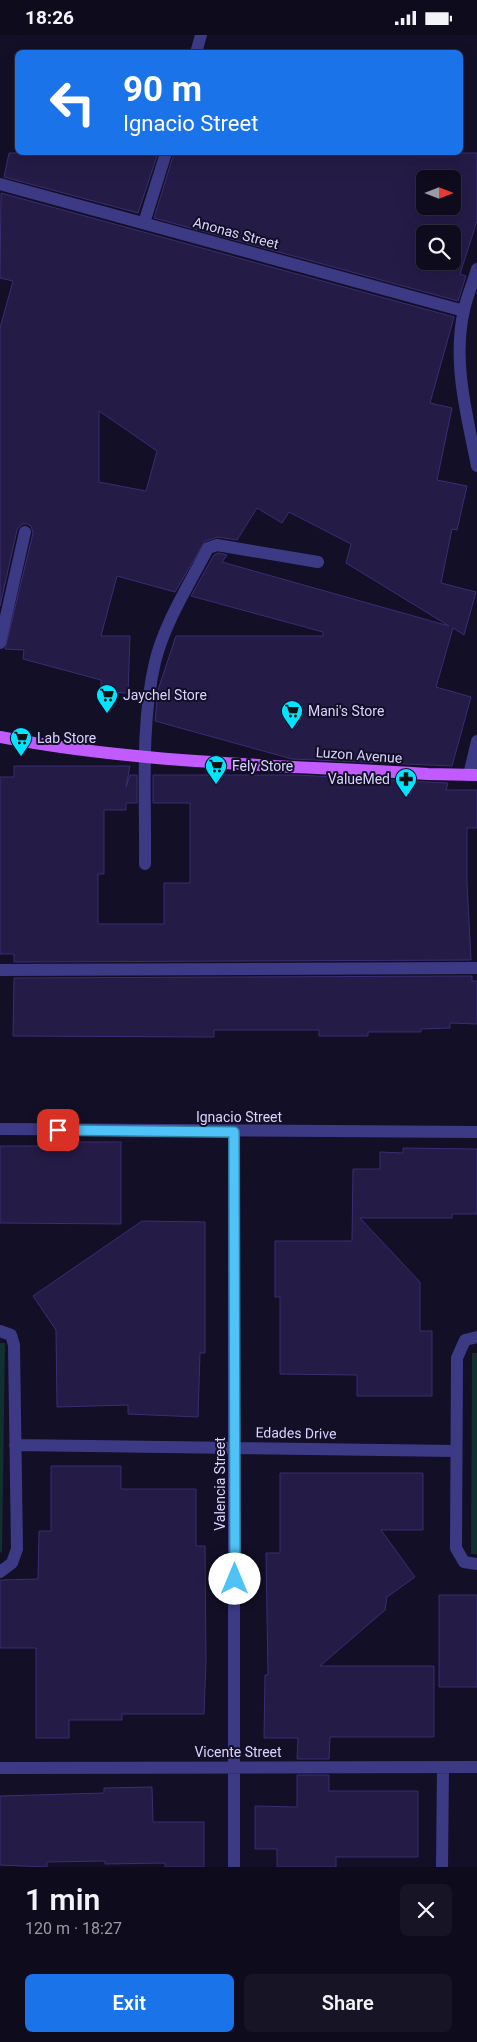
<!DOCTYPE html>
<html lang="en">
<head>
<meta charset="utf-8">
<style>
  body { margin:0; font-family:Roboto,sans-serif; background:#171425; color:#f1f3f6; height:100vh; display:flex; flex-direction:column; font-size:19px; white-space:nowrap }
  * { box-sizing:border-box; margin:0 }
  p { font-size:16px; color:#9b9ba3 }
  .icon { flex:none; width:28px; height:28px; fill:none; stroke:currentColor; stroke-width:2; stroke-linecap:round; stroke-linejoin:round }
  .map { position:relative; height:1832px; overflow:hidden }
  .sheet { display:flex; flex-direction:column; background:#0e0b1c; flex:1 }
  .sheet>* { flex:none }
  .top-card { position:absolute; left:15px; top:15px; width:448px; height:105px; border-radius:8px; box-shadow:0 5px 20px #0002,0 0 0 1px #2e2b3b; background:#1a73e8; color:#fff; overflow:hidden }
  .needle { width:32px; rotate:90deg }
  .fabs { position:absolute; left:416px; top:135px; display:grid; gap:10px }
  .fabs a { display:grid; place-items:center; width:45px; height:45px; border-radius:8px; background:#0e0b1c; box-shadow:0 5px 20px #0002,0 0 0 1px #2e2b3b; font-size:25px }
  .pin { position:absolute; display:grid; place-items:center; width:42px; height:42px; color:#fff; margin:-21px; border-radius:10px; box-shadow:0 2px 8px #0006 }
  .me { position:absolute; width:55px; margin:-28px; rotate:0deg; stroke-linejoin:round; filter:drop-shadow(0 0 4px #0008) }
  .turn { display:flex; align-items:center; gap:18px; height:105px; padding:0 25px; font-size:22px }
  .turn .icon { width:65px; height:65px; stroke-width:2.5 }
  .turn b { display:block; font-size:35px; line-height:42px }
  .round { display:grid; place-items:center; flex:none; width:52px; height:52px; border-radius:8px; background:#171425 }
  .head { display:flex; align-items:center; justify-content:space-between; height:85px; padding:0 25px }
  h1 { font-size:30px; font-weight:600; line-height:38px }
  .action { display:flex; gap:10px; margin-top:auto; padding:10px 25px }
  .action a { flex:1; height:58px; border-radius:8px; background:#1a73e8; color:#fff; font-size:20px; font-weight:600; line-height:58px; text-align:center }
  .action a+a { background:#171425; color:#f1f3f6 }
  .status { display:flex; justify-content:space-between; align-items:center; height:35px; padding:0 25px; background:#0e0b1c; direction:ltr }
  .status svg { height:14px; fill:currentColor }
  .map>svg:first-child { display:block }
  .green { fill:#12302f }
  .building { fill:#241b47; stroke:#3b2d73; fill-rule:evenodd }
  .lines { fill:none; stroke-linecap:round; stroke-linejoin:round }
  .minor { stroke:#3d3a85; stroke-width:12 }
  .major { stroke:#c25bff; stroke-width:12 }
  .route-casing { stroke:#337fa1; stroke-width:12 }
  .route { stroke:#4fc3f7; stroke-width:9 }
  .labels { text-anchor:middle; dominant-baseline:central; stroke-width:4; stroke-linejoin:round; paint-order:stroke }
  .street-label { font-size:14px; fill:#d9d4ff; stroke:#130f26 }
  .poi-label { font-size:14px; fill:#d9d4ff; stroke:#130f26; text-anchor:start }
</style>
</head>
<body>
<div class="status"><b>18:26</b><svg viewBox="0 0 49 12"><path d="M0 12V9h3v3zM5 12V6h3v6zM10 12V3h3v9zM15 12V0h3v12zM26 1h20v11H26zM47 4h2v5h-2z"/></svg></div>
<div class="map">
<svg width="477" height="1832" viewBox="0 0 477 1832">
  <rect width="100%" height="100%" fill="#130f26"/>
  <path class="green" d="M 0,1308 L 5,1308 L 2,1518 L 0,1517 Z
    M 472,1318 L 477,1318 L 477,1519 L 471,1519 Z"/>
  <path class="building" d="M 9,118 L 158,118 L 138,178 L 4,142 Z
    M 174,118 L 477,118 L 477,186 L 460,239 L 466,241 L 458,266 L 154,183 ZM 425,144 L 452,144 L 452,171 L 425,171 ZM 425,199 L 452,199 L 452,226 L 425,226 Z
    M 1,158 L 454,282 L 430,368 L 452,373 L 437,445 L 467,451 L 457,495 L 452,494 L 441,548 L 476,557 L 464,600 L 453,593 L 436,652 L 471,662 L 452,731 L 292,724 L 155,686 L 158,655 L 176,601 L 323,601 L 323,597 L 191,561 L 214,520 L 218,518 L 227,520 L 222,527 L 449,591 L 346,528 L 351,509 L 289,477 L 282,488 L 257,473 L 237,505 L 218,502 L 205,506 L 175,557 L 117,541 L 101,601 L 130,601 L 128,658 L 101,657 L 101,645 L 23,624 L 24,615 L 5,614 L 33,498 L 31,491 L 27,489 L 22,489 L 17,495 L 0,571 L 0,293 L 13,246 L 0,243 ZM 99,376 L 157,416 L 146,456 L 99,447 Z
    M 14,731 L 130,731 L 126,752 L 130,740 L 137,740 L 137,768 L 126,768 L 126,775 L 104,775 L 104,839 L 98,839 L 98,889 L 164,889 L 164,848 L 190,848 L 190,768 L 153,768 L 153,740 L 296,740 L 448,748 L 446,755 L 477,755 L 477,793 L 467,793 L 467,848 L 471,925 L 14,927 L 14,919 L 0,919 L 0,742 L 14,742 Z
    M 472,941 L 472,946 L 477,946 L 477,989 L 450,988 L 450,993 L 421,994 L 421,997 L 368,997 L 368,1001 L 319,1001 L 319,995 L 214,995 L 214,1002 L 13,1001 L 14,943 Z
    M 70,1107 L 121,1107 L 121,1189 L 0,1188 L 0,1111 L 70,1111 Z
    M 403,1113 L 477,1114 L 477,1179 L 452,1179 L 452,1183 L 360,1183 L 420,1247 L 420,1296 L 432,1296 L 432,1361 L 357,1361 L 357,1340 L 280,1339 L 280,1262 L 275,1262 L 275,1206 L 352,1206 L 353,1134 L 380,1134 L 380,1117 L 403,1118 Z
    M 142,1186 L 205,1187 L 205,1318 L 200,1318 L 198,1382 L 128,1379 L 128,1370 L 57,1372 L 56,1295 L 33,1261 Z
    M 51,1431 L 121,1431 L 121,1454 L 196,1454 L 196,1511 L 205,1511 L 206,1626 L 204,1679 L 122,1679 L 122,1685 L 69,1685 L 69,1703 L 36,1703 L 36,1613 L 0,1613 L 0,1545 L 38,1544 L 39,1496 L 51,1496 Z
    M 280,1438 L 423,1438 L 423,1495 L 381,1495 L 415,1542 L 387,1562 L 385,1575 L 320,1631 L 434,1631 L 434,1702 L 330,1702 L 329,1724 L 297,1724 L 298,1703 L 264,1703 L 265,1640 L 268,1640 L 266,1518 L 280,1518 Z
    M 439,1560 L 477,1560 L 477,1652 L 439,1652 Z
    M 297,1740 L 329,1740 L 329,1756 L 418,1756 L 418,1822 L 336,1822 L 336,1832 L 277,1832 L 277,1814 L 255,1814 L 255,1771 L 297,1772 Z
    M 152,1752 L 153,1787 L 204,1787 L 204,1832 L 165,1832 L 165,1828 L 105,1829 L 105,1826 L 47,1827 L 47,1832 L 0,1830 L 0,1761 L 104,1758 L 104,1753 Z"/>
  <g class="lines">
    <path class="minor" d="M 196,18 L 201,0
      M 0,149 L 464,276
      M 144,188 L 166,118
      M 477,234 C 473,248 467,261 464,275 C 452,327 467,380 477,431
      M 0,608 L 25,497
      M 469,740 L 477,706
      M 145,829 C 146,763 140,692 155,627 C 165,587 189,550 208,513 L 217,510 L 318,527
      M 0,935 L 477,933
      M 0,1094 L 477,1097
      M 234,1097 L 234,1832
      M 0,1296 L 11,1300 L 14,1310 L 17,1514 L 12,1528 L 0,1537
      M 477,1302 L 465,1305 L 457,1323 L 456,1513 L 464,1527 L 477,1529
      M 15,1410 L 456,1416
      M 0,1733 L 477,1732
      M 442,1832 L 443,1732"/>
    <path class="major" d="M 0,702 C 140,729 285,730 428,739 L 477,740"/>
  </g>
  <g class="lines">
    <g class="route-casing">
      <path id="route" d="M 58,1095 L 234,1097 L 235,1544"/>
    </g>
    <use href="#route" class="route"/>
  </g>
  <defs>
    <g id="supermarket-pin" transform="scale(1.125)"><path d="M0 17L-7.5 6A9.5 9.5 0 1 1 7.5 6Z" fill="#00e5ff" stroke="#130f26"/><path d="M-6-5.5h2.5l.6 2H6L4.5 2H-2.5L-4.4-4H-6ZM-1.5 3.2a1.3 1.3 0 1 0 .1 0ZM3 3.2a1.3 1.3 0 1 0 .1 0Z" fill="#111"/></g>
    <g id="pharmacy-pin" transform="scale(1.125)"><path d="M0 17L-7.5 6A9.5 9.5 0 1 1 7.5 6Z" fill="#00e5ff" stroke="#130f26"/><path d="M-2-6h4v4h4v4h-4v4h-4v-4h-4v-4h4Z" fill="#111"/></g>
  </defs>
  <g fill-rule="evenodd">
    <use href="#supermarket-pin" x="107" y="660"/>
    <use href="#supermarket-pin" x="292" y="676"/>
    <use href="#supermarket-pin" x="21" y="703"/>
    <use href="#supermarket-pin" x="216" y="731"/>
    <use href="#pharmacy-pin" x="406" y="744"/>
  </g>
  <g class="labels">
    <g class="street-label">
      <text transform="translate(236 198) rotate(15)">Anonas Street</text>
      <text transform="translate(359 720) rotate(4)">Luzon Avenue</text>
      <text x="239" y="1082">Ignacio Street</text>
      <text transform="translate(296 1398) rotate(1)">Edades Drive</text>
      <text transform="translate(220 1449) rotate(-90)">Valencia Street</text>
      <text x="238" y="1717">Vicente Street</text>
    </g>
    <g class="poi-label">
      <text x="123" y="660">Jaychel Store</text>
      <text x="308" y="676">Mani's Store</text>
      <text x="37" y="703">Lab Store</text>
      <text x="232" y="731">Fely Store</text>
      <text x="390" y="744" text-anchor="end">ValueMed</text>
    </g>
  </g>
</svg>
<div class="fabs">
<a><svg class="needle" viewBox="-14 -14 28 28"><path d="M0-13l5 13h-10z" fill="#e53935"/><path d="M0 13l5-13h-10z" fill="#9b9ba3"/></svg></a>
<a><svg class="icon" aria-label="search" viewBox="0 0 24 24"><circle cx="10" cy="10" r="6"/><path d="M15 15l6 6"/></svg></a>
</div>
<div class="pin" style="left:58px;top:1095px;background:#d93025"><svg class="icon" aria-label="arrive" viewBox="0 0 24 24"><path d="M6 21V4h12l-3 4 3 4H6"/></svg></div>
<svg class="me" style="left:235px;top:1544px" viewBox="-20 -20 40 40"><circle r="19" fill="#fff"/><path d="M0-13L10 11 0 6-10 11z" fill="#4fc3f7"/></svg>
<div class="top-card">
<div class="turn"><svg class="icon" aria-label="left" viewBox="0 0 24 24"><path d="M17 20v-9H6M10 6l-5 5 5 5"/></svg><div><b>90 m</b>Ignacio Street</div></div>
</div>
</div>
<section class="sheet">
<div class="head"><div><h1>1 min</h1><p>120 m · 18:27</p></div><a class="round"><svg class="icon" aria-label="close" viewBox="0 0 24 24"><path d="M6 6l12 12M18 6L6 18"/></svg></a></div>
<div class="action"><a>Exit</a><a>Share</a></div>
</section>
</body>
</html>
